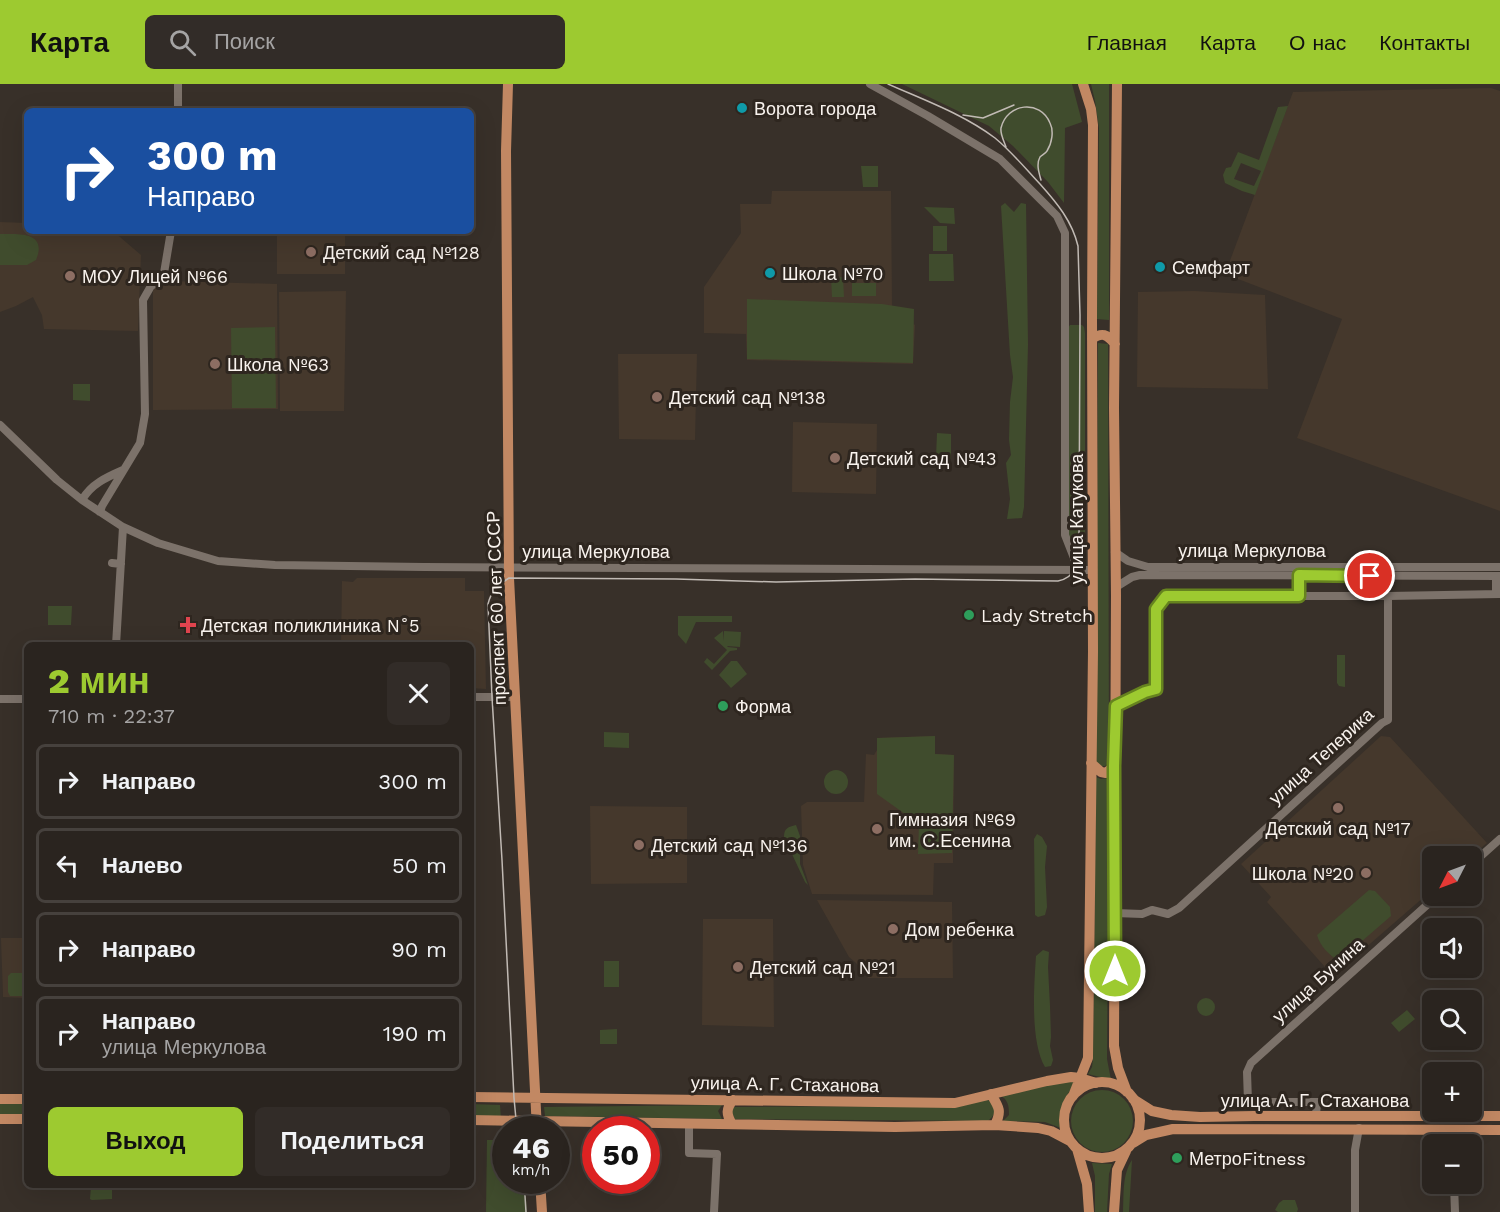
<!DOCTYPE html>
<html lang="ru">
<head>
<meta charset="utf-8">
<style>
  body { margin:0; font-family:"Work Sans",sans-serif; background:#322c28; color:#f1f3f6; height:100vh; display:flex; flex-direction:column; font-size:22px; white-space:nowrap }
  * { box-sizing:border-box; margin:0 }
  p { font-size:20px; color:#a5a4a4 }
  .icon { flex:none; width:33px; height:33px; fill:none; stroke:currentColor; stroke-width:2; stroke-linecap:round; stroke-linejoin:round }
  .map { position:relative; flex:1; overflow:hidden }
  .details { position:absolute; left:24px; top:558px; width:450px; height:546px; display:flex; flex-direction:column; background:#2a241f; border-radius:9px; box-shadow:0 6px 24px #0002,0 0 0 2px #46413d }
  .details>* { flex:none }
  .guide { position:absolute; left:24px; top:24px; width:450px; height:126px; border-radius:9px; box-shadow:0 6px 24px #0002,0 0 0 2px #46413d; background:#1a4fa0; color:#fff; overflow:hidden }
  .needle { width:39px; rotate:228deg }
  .tools { position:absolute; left:1422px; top:762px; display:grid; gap:12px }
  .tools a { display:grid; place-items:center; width:60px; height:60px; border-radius:9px; background:#2a241f; box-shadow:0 6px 24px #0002,0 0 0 2px #46413d; font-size:30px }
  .speed { position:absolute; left:492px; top:1032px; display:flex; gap:12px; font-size:30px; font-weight:700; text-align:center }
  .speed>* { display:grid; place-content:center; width:78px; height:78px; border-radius:50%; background:#2a241f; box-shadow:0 6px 24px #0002,0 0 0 2px #46413d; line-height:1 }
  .speed small { font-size:15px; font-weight:400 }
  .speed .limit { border:9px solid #d22; background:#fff; color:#111 }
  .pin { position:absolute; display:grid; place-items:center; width:51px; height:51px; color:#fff; margin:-26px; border:3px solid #fff; border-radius:50%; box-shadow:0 2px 6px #0007 }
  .me { position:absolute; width:66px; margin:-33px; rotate:0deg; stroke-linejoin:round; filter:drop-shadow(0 0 4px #0008) }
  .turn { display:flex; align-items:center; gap:21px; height:126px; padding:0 24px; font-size:27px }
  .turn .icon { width:78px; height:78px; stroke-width:2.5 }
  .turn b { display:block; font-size:42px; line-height:51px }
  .round { display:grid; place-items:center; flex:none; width:63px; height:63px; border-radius:9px; background:#322c28 }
  .overview { display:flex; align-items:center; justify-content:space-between; height:102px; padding:0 24px }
  h1 { font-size:36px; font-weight:800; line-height:45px; color:#9dca30 }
  .cta { display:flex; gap:12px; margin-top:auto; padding:12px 24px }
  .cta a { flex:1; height:69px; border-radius:9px; background:#9dca30; color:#111; font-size:24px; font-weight:800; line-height:69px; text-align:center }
  .cta a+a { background:#322c28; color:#f1f3f6 }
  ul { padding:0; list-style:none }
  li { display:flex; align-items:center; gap:18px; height:75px; margin:0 12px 9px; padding:0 12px; border:3px solid #46413d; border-radius:9px }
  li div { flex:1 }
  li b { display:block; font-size:22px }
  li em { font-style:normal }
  header { display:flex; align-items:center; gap:36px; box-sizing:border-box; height:84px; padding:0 30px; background:#9dca30; color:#111 }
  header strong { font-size:28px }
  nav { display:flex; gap:33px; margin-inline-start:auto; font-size:21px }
  .search { width:420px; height:54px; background:#322c28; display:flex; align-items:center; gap:15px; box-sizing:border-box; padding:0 21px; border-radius:9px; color:#a5a4a4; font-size:22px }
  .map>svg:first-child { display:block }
  .built { fill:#45382c }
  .green { fill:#404c2d; fill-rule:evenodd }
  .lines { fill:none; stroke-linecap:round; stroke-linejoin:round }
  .minor { stroke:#7c726a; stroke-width:8 }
  .major { stroke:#c28863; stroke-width:10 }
  .tram { stroke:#c1bab4; stroke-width:1.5 }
  .route-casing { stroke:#66831f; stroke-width:15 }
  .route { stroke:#9dca30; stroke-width:10 }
  .culture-dot { fill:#0f9aa8; stroke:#2e261f; stroke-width:2 }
  .education-dot { fill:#8d6e63; stroke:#2e261f; stroke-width:2 }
  .leisure-dot { fill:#2e9e5b; stroke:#2e261f; stroke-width:2 }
  .health-dot { fill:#e0444e; stroke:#2e261f; stroke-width:2 }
  .labels { text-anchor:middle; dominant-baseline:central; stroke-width:6; stroke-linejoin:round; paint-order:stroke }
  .poi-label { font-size:18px; fill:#f9f3ee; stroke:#2e261f; text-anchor:start }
  .street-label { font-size:18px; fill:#f9f3ee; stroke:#2e261f }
</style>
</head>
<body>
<header>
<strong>Карта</strong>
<div class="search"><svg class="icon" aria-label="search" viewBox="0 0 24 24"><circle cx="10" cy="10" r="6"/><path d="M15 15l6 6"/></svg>Поиск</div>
<nav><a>Главная</a><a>Карта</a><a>О нас</a><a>Контакты</a></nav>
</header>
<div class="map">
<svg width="1500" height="1128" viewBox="0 0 1500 1128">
  <rect width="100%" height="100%" fill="#383029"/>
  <path class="built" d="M 1491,4 L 1500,7 L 1500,427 L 1297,354 L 1342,235 L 1225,190 L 1293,8 Z
    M 772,107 L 891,107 L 892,222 L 915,241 L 913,280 L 747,276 L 746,250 L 704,249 L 704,203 L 741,149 L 740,120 L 771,120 Z
    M 0,138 L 27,139 L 27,147 L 113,147 L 141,171 L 138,247 L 44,245 L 42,231 L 33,213 L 16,222 L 0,228 Z
    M 277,147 L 345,147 L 345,190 L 277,190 Z
    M 167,197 L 277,200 L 278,325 L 153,326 L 153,207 L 156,202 L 161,198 Z
    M 346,207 L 344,327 L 280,327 L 279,208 Z
    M 1194,207 L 1265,211 L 1268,305 L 1137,303 L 1138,208 Z
    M 618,270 L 697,270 L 695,356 L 619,355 Z
    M 793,338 L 877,340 L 876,410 L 792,408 Z
    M 357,494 L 465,494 L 465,507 L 484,507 L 486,605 L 471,604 L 471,561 L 341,561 L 342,497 L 353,498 Z
    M 935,652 L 935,670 L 954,671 L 953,779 L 934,779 L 933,811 L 812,810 L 803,781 L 801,722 L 807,718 L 864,718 L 866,670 L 874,671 L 877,666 L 877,654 Z
    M 1381,652 L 1390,653 L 1487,759 L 1471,772 L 1432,772 L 1432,806 L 1333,892 L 1267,818 L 1271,813 L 1241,780 Z
    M 590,722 L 687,723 L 687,799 L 591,800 Z
    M 817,816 L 952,818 L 953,894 L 868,894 L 856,879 L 849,873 Z
    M 703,835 L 773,835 L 774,943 L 702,941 Z
    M 1,854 L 27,854 L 27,914 L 3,913 Z"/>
  <path class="green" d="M 902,0 L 1072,0 L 1082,38 L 1065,44 L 1064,119 L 1048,98 L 1013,62 L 989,42 Z
    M 1091,0 L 1109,0 L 1109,236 L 1097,235 L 1099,44 L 1095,17 Z
    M 1288,22 L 1255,111 L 1242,107 L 1225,99 L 1223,91 L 1226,84 L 1231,83 L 1238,68 L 1259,76 L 1278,23 ZM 1241,79 L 1261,87 L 1254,102 L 1234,95 Z
    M 861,82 L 878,82 L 878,103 L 863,103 Z
    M 1005,119 L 1014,128 L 1021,119 L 1026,120 L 1028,260 L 1024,423 L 1022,434 L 1007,435 L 1010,415 L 1006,379 L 1011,371 L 1009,356 L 1010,318 L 1013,293 L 1010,271 L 1001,122 Z
    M 924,123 L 954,124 L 955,140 L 940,139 Z
    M 933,142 L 947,142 L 947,167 L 933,167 Z
    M 0,150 C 18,150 48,147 36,176 L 27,181 L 0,181 Z
    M 929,170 L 953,170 L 954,197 L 929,197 Z
    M 831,193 L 843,193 L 844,213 L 832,213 Z
    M 852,199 L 876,199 L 876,212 L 852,212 Z
    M 747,215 L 882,220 L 914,225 L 913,279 L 747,275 Z
    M 1070,241 L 1082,241 L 1084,243 L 1085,249 L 1085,465 L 1083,469 L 1079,473 L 1074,471 L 1068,447 L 1068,244 Z
    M 275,243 L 276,324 L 232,324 L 231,244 Z
    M 1098,259 L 1108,260 L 1109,679 L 1105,682 L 1100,682 L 1096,678 Z
    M 73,300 L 90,300 L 90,317 L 73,316 Z
    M 937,349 L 951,350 L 951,375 L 936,374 Z
    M 48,522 L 72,522 L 71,541 L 48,541 Z
    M 678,532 L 732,532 L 732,538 L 696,538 L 686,560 L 678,551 Z
    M 723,547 L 724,557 L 724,547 L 741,548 L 740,563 L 727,562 L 728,563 L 737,564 L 737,566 L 730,567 L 712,586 L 704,578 L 707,574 L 714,580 L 727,566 L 714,554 Z
    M 1337,571 L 1345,571 L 1345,603 L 1339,602 L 1337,599 Z
    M 731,577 L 737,577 L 747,590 L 731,604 L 719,591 Z
    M 604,648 L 629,649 L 629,664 L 604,663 Z
    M 935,652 L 935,670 L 954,671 L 952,769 L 918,770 L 919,740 L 877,710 L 877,654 Z
    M824 698a12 12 0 1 1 24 0a12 12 0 1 1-24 0Z
    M 1096,693 L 1101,695 L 1109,694 L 1107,975 L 1111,996 L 1088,990 L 1092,983 L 1093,974 Z
    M 796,741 L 800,752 L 800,780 L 808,801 L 805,798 L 784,753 C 784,744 788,743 796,741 Z
    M 1037,750 L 1042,753 L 1047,762 L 1045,783 L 1047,823 L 1045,831 L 1038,833 L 1035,831 L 1034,755 Z
    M 1369,806 L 1375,807 L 1390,823 L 1391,832 L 1339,877 C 1329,871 1320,862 1317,851 Z
    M 1043,866 L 1049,868 L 1048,883 L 1050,922 L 1051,953 L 1050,962 L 1053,976 L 1051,982 L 1045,983 C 1030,958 1034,902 1036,872 Z
    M 604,877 L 619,877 L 619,903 L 604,903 Z
    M 11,889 L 27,889 L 27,912 L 10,912 L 8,908 L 8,892 Z
    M1197 923a9 9 0 1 1 18 0a9 9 0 1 1-18 0Z
    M 1407,926 L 1415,935 L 1399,948 L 1391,939 Z
    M 617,945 L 617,960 L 600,960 L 600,946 Z
    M 1066,996 L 1077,997 C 1068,1008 1060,1021 1060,1036 L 1062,1038 L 1061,1044 L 1045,1038 L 1003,1037 L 1009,1031 C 1009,1021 1008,1016 1000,1011 Z
    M1071 1037a31 31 0 1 1 62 0a31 31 0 1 1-62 0Z
    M 983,1015 L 991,1017 L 996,1027 L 992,1033 L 988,1037 L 735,1035 L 731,1027 L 734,1023 L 949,1022 Z
    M 0,1018 L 27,1018 L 27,1033 L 0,1032 Z
    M 471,1020 L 500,1021 L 501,1035 L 471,1034 Z
    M 722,1021 L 718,1027 L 722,1035 L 545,1032 L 544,1023 Z
    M 505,1051 L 506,1096 L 525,1097 L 527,1128 L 486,1128 L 487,1056 L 496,1056 Z
    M 1132,1076 L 1129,1128 L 1123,1128 C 1124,1110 1122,1091 1132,1076 Z
    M 1092,1079 L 1112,1080 L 1109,1090 L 1107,1128 L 1095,1128 L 1095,1092 Z
    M 112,1102 L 112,1115 L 92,1116 L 90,1115 L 91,1103 Z
    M 1283,1116 L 1295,1116 L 1298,1125 L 1297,1128 L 1278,1128 L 1275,1126 L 1279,1119 Z"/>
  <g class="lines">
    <path class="minor" d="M 178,0 L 178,27
      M 870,0 L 928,32 L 1000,75 L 1057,132 L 1065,149 L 1065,451 L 1074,474 L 1075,486
      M 0,341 L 57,396 L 82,416 L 123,443 L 158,459 L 218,477 L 275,481 L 424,483 L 1092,486
      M 82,416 C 91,400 107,393 123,386
      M 100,428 L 102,422 L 140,359 L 145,330 L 143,216 L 151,202 L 163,195 L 171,147
      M 1115,468 L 1128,477 L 1148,483 L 1500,483
      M 112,479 L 121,480
      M 1496,492 L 1496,510
      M 1116,503 L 1132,493 L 1140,491 L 1500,492
      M 1299,512 L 1299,491
      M 116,561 L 123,443
      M 471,613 L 515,613
      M 0,615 L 27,615
      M 1116,622 L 1145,608 L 1157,605 L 1156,525 L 1166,512 L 1388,512
      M 1472,780 L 1500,755
      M 1115,829 L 1142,830 L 1152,826 L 1168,830 L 1179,824 L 1382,639 L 1388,636 L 1388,512 L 1500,510
      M 1316,1032 L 1317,1018 L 1248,1018 L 1247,988 L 1251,979 L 1437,812
      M 689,1040 L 689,1069 L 717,1070 L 714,1128
      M 1455,1060 L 1456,1046
      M 1454,1100 L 1455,1128
      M 1355,1128 L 1355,1066 L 1359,1044"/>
    <path class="major" d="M 508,0 L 506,67 L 509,494 L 537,1046
      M 1117,0 L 1114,324 L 1116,511 L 1114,962 L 1118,984 L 1127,1008
      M 1092,255 C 1102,248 1107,250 1115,260
      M 1091,679 L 1101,688 L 1106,689 L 1114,682
      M1064 1036a38 38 0 1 1 76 0a38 38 0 1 1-76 0Z
      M 991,1010 C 999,1023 1002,1027 995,1041
      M 1073,1012 L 1088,974 L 1093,567 L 1092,236 L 1093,41 L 1091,25 L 1083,0
      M 471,1013 L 955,1019 L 1047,997 L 1071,993 L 1080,994 L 1096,999
      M 0,1015 L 27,1015
      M 1133,1015 L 1152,1027 L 1171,1031 L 1200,1033 L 1254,1032 L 1500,1032
      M 0,1035 L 27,1035
      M 471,1036 L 895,1043 L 995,1041 L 1038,1044 L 1051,1047 L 1070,1057
      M 732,1040 C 726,1030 726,1025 733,1016
      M 1133,1059 L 1146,1051 L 1173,1045 L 1500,1046
      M 1077,1065 L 1087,1100 L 1089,1128
      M 540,1096 L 542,1128
      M 1114,1128 L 1117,1086 L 1126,1067"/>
    <path class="tram" d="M 963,31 L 983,34 L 1014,21
      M 1006,63 C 1004,57 1000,50 1001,44 C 1007,19 1040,15 1050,39 C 1054,47 1052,59 1047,67 C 1046,69 1042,71 1040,73 C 1036,80 1039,89 1041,96
      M 517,1046 L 514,1014 L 502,776 L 492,613 L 488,520 C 491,507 498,501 509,494 L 676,495 L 776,498 L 915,495 L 1058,497 C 1079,493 1078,474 1079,456 L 1080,231 L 1078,162 C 1072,137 1057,119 1040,100 C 1025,84 1012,68 995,54 C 963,30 924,16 888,0
      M 524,1096 L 526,1128"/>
  </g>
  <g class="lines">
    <g class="route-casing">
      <path id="route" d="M 1115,887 L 1114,682 L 1116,622 L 1145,608 L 1156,605 L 1156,525 L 1166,512 L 1299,512 L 1299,491 L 1370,492"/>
    </g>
    <use href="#route" class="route"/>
  </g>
  <g class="culture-dot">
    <circle cx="742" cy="24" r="6"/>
    <circle cx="1160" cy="183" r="6"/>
    <circle cx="770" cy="189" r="6"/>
  </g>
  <g class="education-dot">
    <circle cx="311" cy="168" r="6"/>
    <circle cx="70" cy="192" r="6"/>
    <circle cx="215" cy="280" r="6"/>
    <circle cx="657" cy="313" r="6"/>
    <circle cx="835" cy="374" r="6"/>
    <circle cx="1338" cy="724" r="6"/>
    <circle cx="877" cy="745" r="6"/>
    <circle cx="639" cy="761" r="6"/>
    <circle cx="1366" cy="789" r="6"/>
    <circle cx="893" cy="845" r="6"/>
    <circle cx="738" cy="883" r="6"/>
  </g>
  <g class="leisure-dot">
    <circle cx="969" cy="531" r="6"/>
    <circle cx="723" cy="622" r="6"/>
    <circle cx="1177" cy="1074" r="6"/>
  </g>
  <path class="health-dot" d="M185 532h6v6h6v6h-6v6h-6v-6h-6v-6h6z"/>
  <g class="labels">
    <g class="poi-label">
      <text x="754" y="24">Ворота города</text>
      <text x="323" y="168">Детский сад №128</text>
      <text x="1172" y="183">Семфарт</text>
      <text x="782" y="189">Школа №70</text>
      <text x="82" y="192">МОУ Лицей №66</text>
      <text x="227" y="280">Школа №63</text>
      <text x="669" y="313">Детский сад №138</text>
      <text x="847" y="374">Детский сад №43</text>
      <text x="981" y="531">Lady Stretch</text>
      <text x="201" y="541">Детская поликлиника N˚5</text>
      <text x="735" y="622">Форма</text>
      <text x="889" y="735">Гимназия №69<tspan x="889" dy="21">им. С.Есенина</tspan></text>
      <text x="1338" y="744" text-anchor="middle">Детский сад №17</text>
      <text x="651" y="761">Детский сад №136</text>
      <text x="1354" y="789" text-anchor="end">Школа №20</text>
      <text x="905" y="845">Дом ребенка</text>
      <text x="750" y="883">Детский сад №21</text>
      <text x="1189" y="1074">МетроFitness</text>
    </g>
    <g class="street-label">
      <text transform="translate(1076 435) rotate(-90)">улица Катукова</text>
      <text x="1252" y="466">улица Меркулова</text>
      <text x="596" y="467">улица Меркулова</text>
      <text transform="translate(496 524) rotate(-92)">проспект 60 лет СССР</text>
      <text transform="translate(1321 672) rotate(-42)">улица Теперика</text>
      <text transform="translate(1318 896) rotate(-42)">улица Бунина</text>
      <text transform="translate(785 1000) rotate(1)">улица А. Г. Стаханова</text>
      <text x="1315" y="1016">улица А. Г. Стаханова</text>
    </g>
  </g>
</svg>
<div class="tools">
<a><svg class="needle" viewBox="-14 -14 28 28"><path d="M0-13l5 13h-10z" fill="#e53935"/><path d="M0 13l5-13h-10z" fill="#a5a4a4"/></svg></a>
<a><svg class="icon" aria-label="sound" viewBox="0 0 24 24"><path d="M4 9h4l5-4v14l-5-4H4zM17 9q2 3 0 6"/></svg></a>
<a><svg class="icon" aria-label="search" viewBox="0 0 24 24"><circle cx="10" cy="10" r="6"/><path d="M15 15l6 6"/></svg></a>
<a>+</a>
<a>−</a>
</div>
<div class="speed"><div>46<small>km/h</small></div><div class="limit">50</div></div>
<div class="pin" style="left:1370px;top:492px;background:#d93025"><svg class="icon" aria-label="arrive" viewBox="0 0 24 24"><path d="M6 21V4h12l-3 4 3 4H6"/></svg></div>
<svg class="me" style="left:1115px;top:887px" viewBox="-20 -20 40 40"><circle r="17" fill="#9dca30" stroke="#fff" stroke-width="3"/><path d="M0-11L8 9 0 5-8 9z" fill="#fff"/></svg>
<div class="guide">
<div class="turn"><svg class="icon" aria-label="right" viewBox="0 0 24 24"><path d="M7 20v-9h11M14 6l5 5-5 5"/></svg><div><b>300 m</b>Направо</div></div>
</div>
<section class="details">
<div class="overview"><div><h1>2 мин</h1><p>710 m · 22:37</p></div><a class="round"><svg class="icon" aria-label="close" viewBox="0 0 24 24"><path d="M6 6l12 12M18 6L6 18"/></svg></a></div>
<ul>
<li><svg class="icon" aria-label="right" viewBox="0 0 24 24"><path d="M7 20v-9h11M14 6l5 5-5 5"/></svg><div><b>Направо</b></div><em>300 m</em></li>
<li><svg class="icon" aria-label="left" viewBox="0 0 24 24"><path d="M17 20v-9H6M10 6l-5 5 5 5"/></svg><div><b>Налево</b></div><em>50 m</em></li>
<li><svg class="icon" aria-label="right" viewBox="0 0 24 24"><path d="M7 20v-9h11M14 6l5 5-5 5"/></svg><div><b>Направо</b></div><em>90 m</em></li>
<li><svg class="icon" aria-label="right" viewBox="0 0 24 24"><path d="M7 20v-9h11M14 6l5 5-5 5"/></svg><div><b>Направо</b><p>улица Меркулова</p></div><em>190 m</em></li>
</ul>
<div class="cta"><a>Выход</a><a>Поделиться</a></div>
</section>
</div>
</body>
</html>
